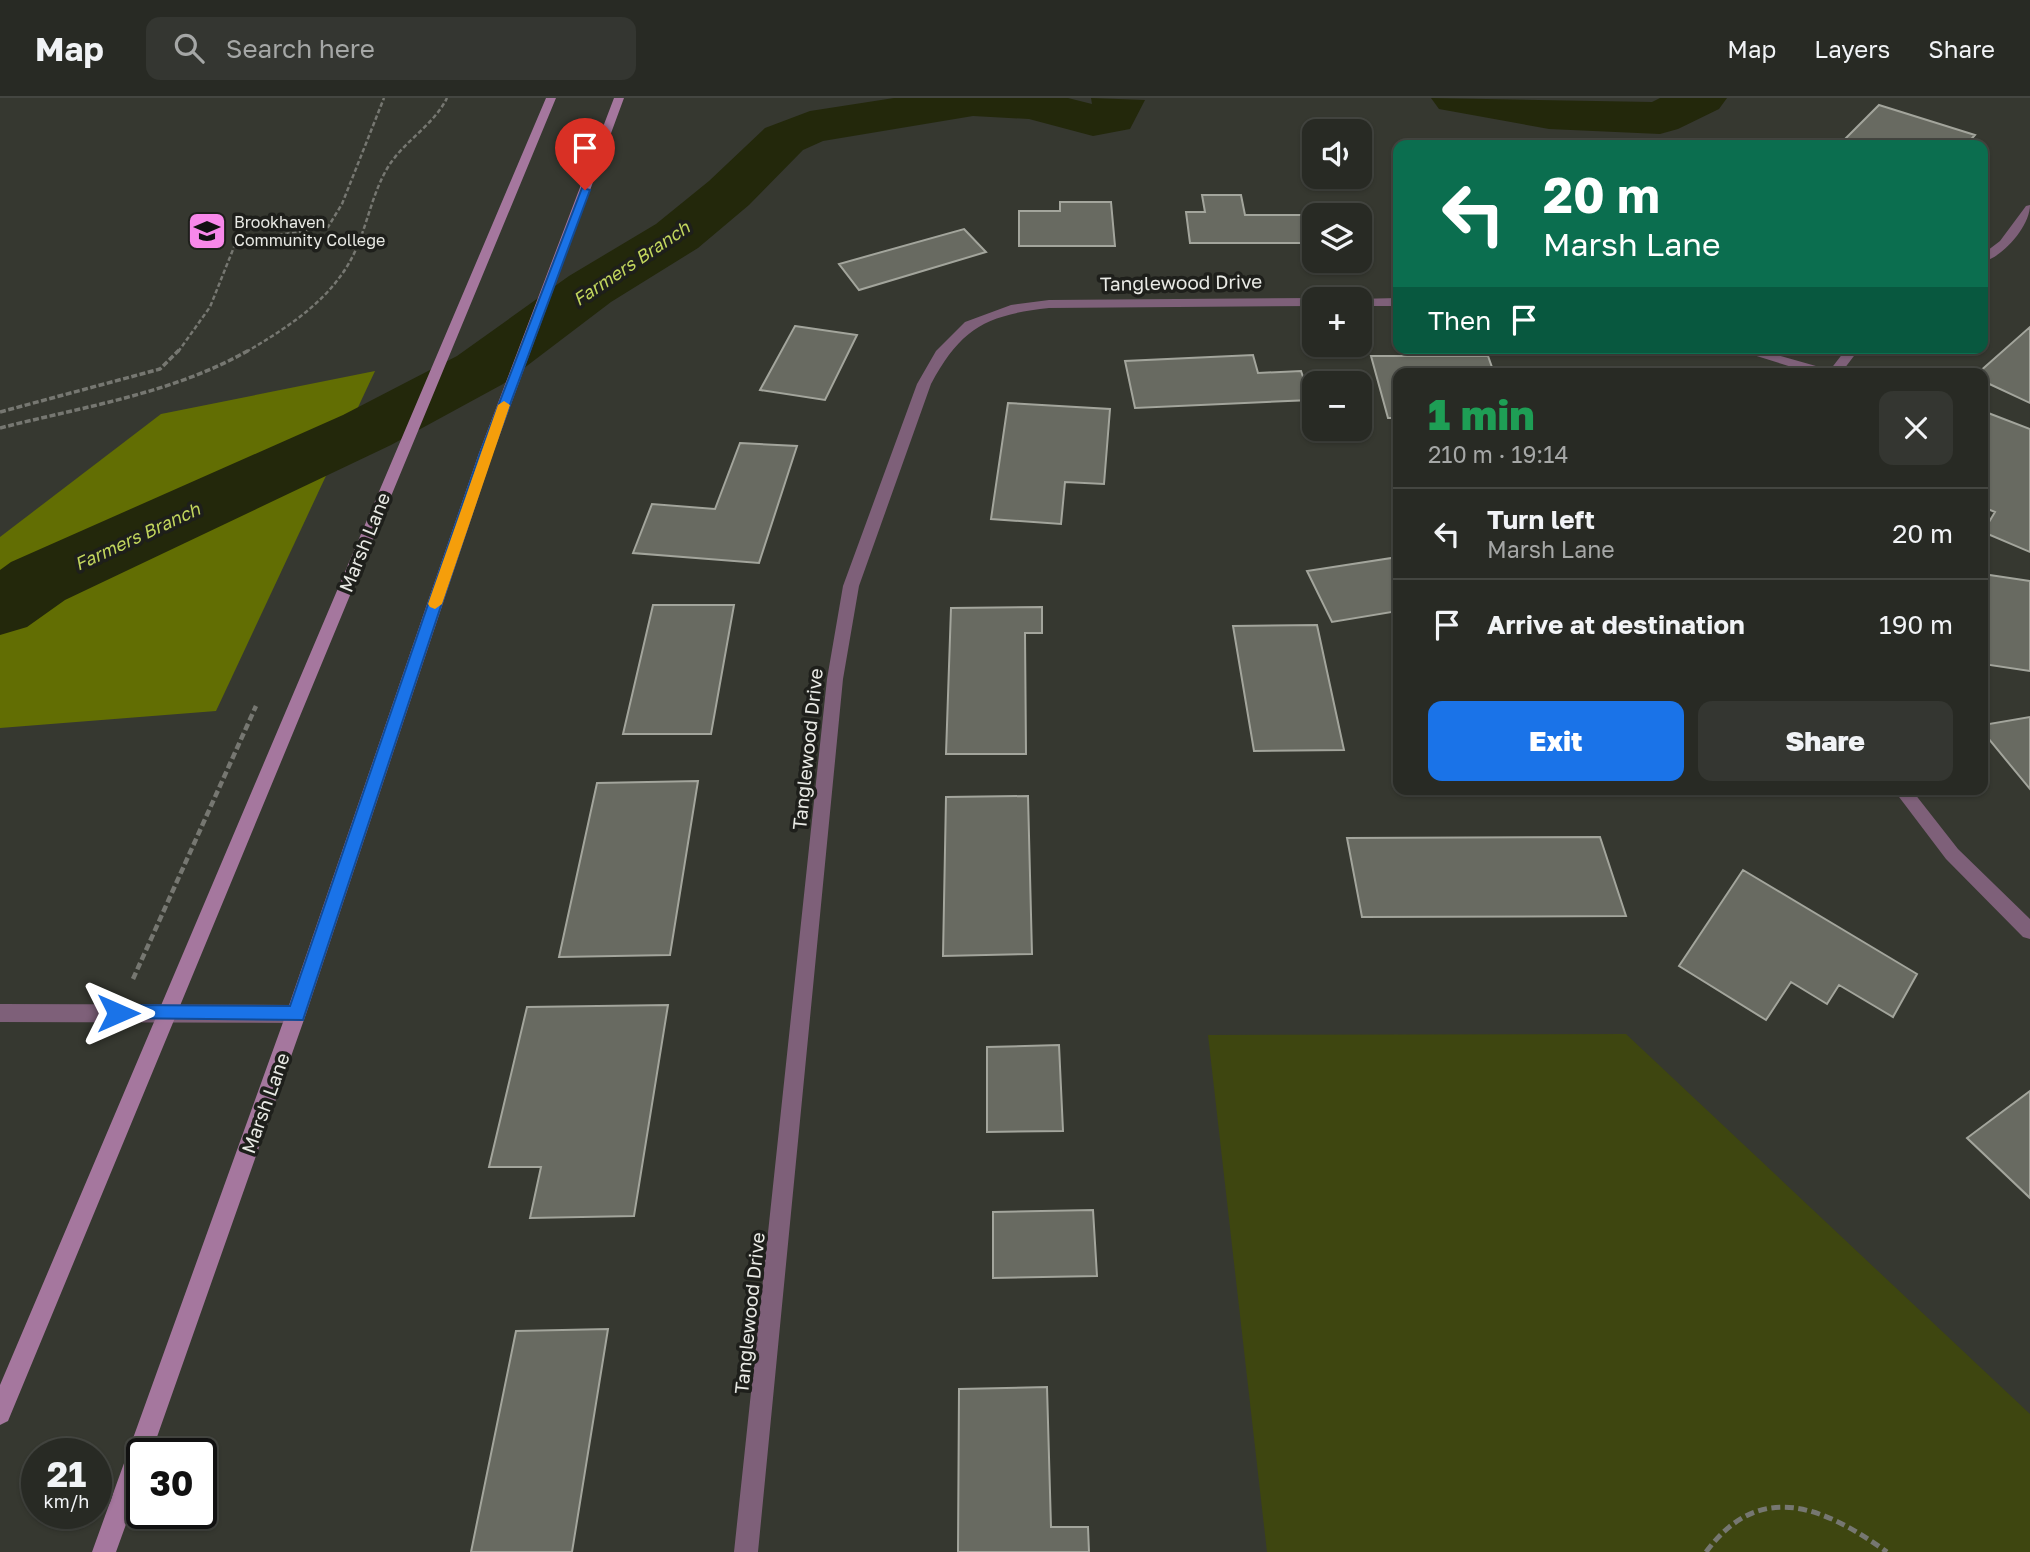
<!DOCTYPE html>
<html lang="en">
<head>
<meta charset="utf-8">
<style>
  body { margin:0; font-family:"Golos Text",sans-serif; background:#343631; color:#f1f3f6; height:100vh; display:flex; flex-direction:column; font-size:26px; white-space:nowrap }
  * { box-sizing:border-box; margin:0 }
  p { font-size:23px; color:#a5a7a6 }
  .icon { flex:none; width:38px; height:38px; fill:none; stroke:currentColor; stroke-width:2; stroke-linecap:round; stroke-linejoin:round }
  .map { position:relative; flex:1; overflow:hidden }
  .drawer { position:absolute; left:1393px; top:270px; width:595px; height:427px; display:flex; flex-direction:column; background:#282a24; border-radius:14px; box-shadow:0 2px 5px #0004,0 0 0 2px #444641 }
  .drawer>* { flex:none }
  .guide { position:absolute; left:1393px; top:42px; width:595px; height:214px; border-radius:14px; box-shadow:0 2px 5px #0004,0 0 0 2px #444641; background:#0b6e4f; color:#fff; overflow:hidden }
  .buttons { position:absolute; left:1302px; top:21px; display:grid; gap:14px }
  .buttons a { display:grid; place-items:center; width:70px; height:70px; border-radius:14px; background:#282a24; box-shadow:0 2px 5px #0004,0 0 0 2px #444641; font-size:35px }
  .speed { position:absolute; left:21px; top:1340px; display:flex; gap:14px; font-size:35px; font-weight:700; text-align:center }
  .speed>* { display:grid; place-content:center; width:91px; height:91px; border-radius:50%; background:#282a24; box-shadow:0 2px 5px #0004,0 0 0 2px #444641; line-height:1 }
  .speed small { font-size:18px; font-weight:400 }
  .speed .limit { border:4px solid #111; border-radius:10px; background:#fff; color:#111 }
  .pin { position:absolute; display:grid; place-items:center; width:60px; height:60px; color:#fff; margin:-72px -30px; border-radius:50% 50% 50% 0; rotate:-45deg; box-shadow:0 0 7px #0007 }
  .pin .icon { rotate:45deg }
  .me { position:absolute; width:77px; margin:-38px; rotate:90deg; stroke-linejoin:round; filter:drop-shadow(0 0 5px #0008) }
  .turn { display:flex; align-items:center; gap:24px; height:147px; padding:0 35px; font-size:32px }
  .turn .icon { width:91px; height:91px; stroke-width:2.5 }
  .turn b { display:block; font-size:49px; line-height:60px }
  .then { display:flex; align-items:center; height:66px; padding:0 35px; background:#0003; gap:14px; font-size:26px }
  .round { display:grid; place-items:center; flex:none; width:74px; height:74px; border-radius:14px; background:#343631 }
  .summary { display:flex; align-items:center; justify-content:space-between; height:119px; padding:0 35px }
  h1 { font-size:42px; font-weight:800; line-height:52px; color:#1e9e55 }
  .cta { display:flex; gap:14px; margin-top:auto; padding:14px 35px }
  .cta a { flex:1; height:80px; border-radius:14px; background:#1a73e8; color:#fff; font-size:28px; font-weight:800; line-height:80px; text-align:center }
  .cta a+a { background:#343631; color:#f1f3f6 }
  ul { padding:0; list-style:none }
  li { display:flex; align-items:center; gap:21px; height:91px; padding:0 35px; border-top:2px solid #444641 }
  li div { flex:1 }
  li b { display:block; font-size:26px }
  li em { font-style:normal }
  header { display:flex; align-items:center; gap:42px; box-sizing:border-box; height:98px; padding:0 35px; background:#282a24; border-bottom:2px solid #444641 }
  header strong { font-size:33px }
  nav { display:flex; gap:38px; margin-inline-start:auto; font-size:24px }
  .search { width:490px; height:63px; background:#343631; display:flex; align-items:center; gap:18px; box-sizing:border-box; padding:0 24px; border-radius:14px; color:#a5a7a6; font-size:26px }
  .map>svg:first-child { display:block }
  .green { fill:#3e4610 }
  .forest { fill:#626e03 }
  .lines { fill:none; stroke-linecap:round; stroke-linejoin:round }
  .river { fill:#23280b; fill-rule:evenodd }
  .building { fill:#686a61; stroke:#a3a59c; stroke-width:2 }
  .path-far3 { stroke:#767771; stroke-width:2.5; stroke-dasharray:4.5 2.5; stroke-linecap:butt }
  .path-far2 { stroke:#767771; stroke-width:3.5; stroke-dasharray:6 2.5; stroke-linecap:butt }
  .path-far1 { stroke:#767771; stroke-width:4.5; stroke-dasharray:7 3.5; stroke-linecap:butt }
  .path { stroke:#767771; stroke-width:5; stroke-dasharray:9 4.5; stroke-linecap:butt }
  .minor { fill:#7e6079; fill-rule:evenodd }
  .secondary { fill:#a5779e; fill-rule:evenodd }
  .route { fill:#1a73e8; stroke:#114b97; stroke-width:2 }
  .slow { fill:#f59e0b }
  .labels { text-anchor:middle; dominant-baseline:central; stroke-width:7; stroke-linejoin:round; paint-order:stroke }
  .far-poi-label { font-size:16px; fill:#e9eae5; stroke:#1e1f1b; text-anchor:start }
  .far-water-label { font-size:18px; font-style:italic; fill:#c2d65d; stroke:#1e1f1b }
  .street-label { font-size:19px; fill:#e9eae5; stroke:#1e1f1b }
</style>
</head>
<body>
<header>
<strong>Map</strong>
<div class="search"><svg class="icon" aria-label="search" viewBox="0 0 24 24"><circle cx="10" cy="10" r="6"/><path d="M15 15l6 6"/></svg>Search here</div>
<nav><a>Map</a><a>Layers</a><a>Share</a></nav>
</header>
<div class="map">
<svg width="2030" height="1454" viewBox="0 0 2030 1454">
  <rect width="100%" height="100%" fill="#363830"/>
  <path class="green" d="M 1626,936 L 2030,1316 L 2030,1454 L 1267,1454 L 1208,937 Z"/>
  <path class="forest" d="M 375,273 L 216,613 L 0,630 L 0,439 L 161,316 Z"/>
  <g class="lines">
    <path class="river" d="M 894,0 L 1068,0 L 1092,6 L 1091,0 L 1145,2 L 1130,31 L 1093,38 L 1029,21 L 973,18 L 823,43 L 803,52 L 749,107 L 698,150 L 611,204 L 503,286 L 391,347 L 65,502 L 27,529 L 0,537 L 0,472 L 11,464 L 343,317 L 457,258 L 569,178 L 656,126 L 709,83 L 765,30 L 810,13 Z
      M 1431,0 L 1652,4 L 1660,0 L 1727,0 L 1719,11 L 1678,31 L 1660,36 L 1549,31 L 1439,11 Z"/>
  </g>
  <path class="building" d="M 1879,7 L 1975,37 L 1966,47 L 1839,47 Z
    M 1202,97 L 1241,97 L 1245,117 L 1317,117 L 1314,117 L 1314,145 L 1190,145 L 1186,114 L 1205,114 Z
    M 1060,104 L 1111,104 L 1115,148 L 1019,148 L 1019,113 L 1060,113 Z
    M 964,131 L 986,154 L 859,192 L 839,166 Z
    M 795,228 L 857,237 L 825,302 L 760,292 Z
    M 2030,229 L 2030,305 L 1983,283 L 1983,275 L 1978,275 Z
    M 1253,257 L 1258,275 L 1301,273 L 1311,302 L 1135,310 L 1125,263 Z
    M 1371,258 L 1488,258 L 1494,275 L 1398,275 L 1398,320 L 1388,320 Z
    M 1008,305 L 1110,311 L 1104,386 L 1065,384 L 1061,426 L 991,421 Z
    M 1983,313 L 2030,331 L 2030,454 L 1983,434 L 1995,414 L 1983,409 Z
    M 740,345 L 797,348 L 759,465 L 633,455 L 652,406 L 715,411 Z
    M 1398,459 L 1398,513 L 1332,524 L 1307,473 Z
    M 1983,476 L 2030,483 L 2030,573 L 1983,566 Z
    M 653,507 L 734,507 L 711,636 L 623,636 Z
    M 1042,509 L 1042,535 L 1025,535 L 1026,656 L 946,656 L 951,510 Z
    M 1317,527 L 1344,652 L 1254,653 L 1233,528 Z
    M 2030,619 L 2030,691 L 1983,634 L 1983,627 Z
    M 698,683 L 670,857 L 559,859 L 597,685 Z
    M 1028,698 L 1032,856 L 943,858 L 946,699 Z
    M 1600,739 L 1626,818 L 1362,819 L 1347,740 Z
    M 1743,772 L 1917,876 L 1893,919 L 1839,887 L 1827,906 L 1791,884 L 1766,922 L 1679,868 Z
    M 668,907 L 634,1118 L 530,1120 L 541,1069 L 489,1069 L 527,909 Z
    M 1059,947 L 1063,1033 L 987,1034 L 987,949 Z
    M 2030,993 L 2030,1100 L 1967,1040 Z
    M 1093,1112 L 1097,1178 L 993,1180 L 993,1114 Z
    M 608,1231 L 572,1454 L 471,1454 L 516,1233 Z
    M 1047,1289 L 1051,1429 L 1088,1429 L 1089,1454 L 958,1454 L 959,1291 Z"/>
  <g class="lines">
    <path class="path-far3" d="M 178,254 L 210,209 L 236,144 L 328,129 L 342,106 L 384,0
      M 246,254 C 290,228 336,199 357,149 C 368,123 373,94 388,69 C 404,43 433,28 447,0"/>
    <path class="path-far2" d="M 0,314 L 160,271 L 179,252
      M 0,330 C 82,309 175,295 249,252"/>
    <path class="path-far1" d="M 133,881 L 256,608"/>
    <path class="path" d="M 1706,1454 C 1760,1381 1824,1409 1887,1454"/>
    <path class="minor" d="M 2030,107 C 2030,128 2004,158 1983,164 L 1983,156 L 2000,143 L 2026,108 Z
      M 1314,200 L 1318,201 L 1314,201 L 1314,208 L 1049,210 C 986,217 961,230 931,286 L 859,488 L 843,581 L 758,1454 L 734,1454 L 827,581 L 843,488 L 917,286 L 936,253 L 965,224 L 1011,207 L 1049,202 Z
      M 1398,200 L 1398,208 L 1360,208 L 1360,201 L 1356,201 Z
      M 1731,250 L 1752,250 L 1830,272 L 1847,250 L 1860,250 L 1841,275 L 1811,275 Z
      M 1893,691 L 1911,691 L 1958,751 L 2030,821 L 2030,841 L 2023,839 L 1946,761 Z
      M 0,906 L 296,907 L 303,910 L 306,916 L 303,922 L 296,925 L 0,924 Z"/>
    <path class="secondary" d="M 546,0 L 556,0 L 8,1323 L 0,1327 L 0,1287 Z
      M 614,0 L 624,0 L 493,355 L 306,916 L 151,1356 L 142,1356 L 142,1382 L 116,1454 L 92,1454 L 286,916 L 479,355 Z"/>
  </g>
  <path class="route" d="M 582,90 L 590,92 L 492,355 L 303,922 L 112,920 L 109,915 L 112,909 L 118,907 L 290,908 L 480,355 Z"/>
  <path class="slow" d="M 504,303 L 510,307 L 442,506 L 435,511 L 430,509 L 428,506 L 498,307 Z"/>
  <defs>
    <g id="university-square" transform="scale(2.0125)"><rect x="-9" y="-9" width="18" height="18" rx="4" fill="#f888ea" stroke="#1e1f1b"/><path d="M0-5L7-2L0 1L-7-2ZM-4 1L0 2.5L4 1V4Q0 6-4 4Z" fill="#111"/></g>
  </defs>
  <g fill-rule="evenodd">
    <use href="#university-square" x="207" y="133"/>
  </g>
  <g class="labels">
    <g class="far-poi-label">
      <text x="234" y="124">Brookhaven<tspan x="234" dy="18">Community College</tspan></text>
    </g>
    <g class="far-water-label">
      <text transform="translate(631 165) rotate(-34)">Farmers Branch</text>
      <text transform="translate(137 438) rotate(-25)">Farmers Branch</text>
    </g>
    <g class="street-label">
      <text transform="translate(1181 184) rotate(-1)">Tanglewood Drive</text>
      <text transform="translate(364 444) rotate(-68)">Marsh Lane</text>
      <text transform="translate(807 651) rotate(-84)">Tanglewood Drive</text>
      <text transform="translate(265 1005) rotate(-70)">Marsh Lane</text>
      <text transform="translate(749 1215) rotate(-84)">Tanglewood Drive</text>
    </g>
  </g>
</svg>
<div class="buttons">
<a><svg class="icon" aria-label="sound" viewBox="0 0 24 24"><path d="M4 9h4l5-4v14l-5-4H4zM17 9q2 3 0 6"/></svg></a>
<a><svg class="icon" aria-label="layers" viewBox="0 0 24 24"><path d="M12 4l9 5-9 5-9-5zM3 14l9 5 9-5"/></svg></a>
<a>+</a>
<a>−</a>
</div>
<div class="speed"><div>21<small>km/h</small></div><div class="limit">30</div></div>
<div class="pin" style="left:585px;top:92px;background:#d93025"><svg class="icon" aria-label="arrive" viewBox="0 0 24 24"><path d="M6 21V4h12l-3 4 3 4H6"/></svg></div>
<svg class="me" style="left:118px;top:915px" viewBox="-20 -20 40 40"><path d="M0-17L14 15 0 8-14 15z" fill="#1a73e8" stroke="#fff" stroke-width="4"/></svg>
<div class="guide">
<div class="turn"><svg class="icon" aria-label="left" viewBox="0 0 24 24"><path d="M17 20v-9H6M10 6l-5 5 5 5"/></svg><div><b>20 m</b>Marsh Lane</div></div>
<div class="then">Then<svg class="icon" aria-label="arrive" viewBox="0 0 24 24"><path d="M6 21V4h12l-3 4 3 4H6"/></svg></div>
</div>
<section class="drawer">
<div class="summary"><div><h1>1 min</h1><p>210 m · 19:14</p></div><a class="round"><svg class="icon" aria-label="close" viewBox="0 0 24 24"><path d="M6 6l12 12M18 6L6 18"/></svg></a></div>
<ul>
<li><svg class="icon" aria-label="left" viewBox="0 0 24 24"><path d="M17 20v-9H6M10 6l-5 5 5 5"/></svg><div><b>Turn left</b><p>Marsh Lane</p></div><em>20 m</em></li>
<li><svg class="icon" aria-label="arrive" viewBox="0 0 24 24"><path d="M6 21V4h12l-3 4 3 4H6"/></svg><div><b>Arrive at destination</b></div><em>190 m</em></li>
</ul>
<div class="cta"><a>Exit</a><a>Share</a></div>
</section>
</div>
</body>
</html>
